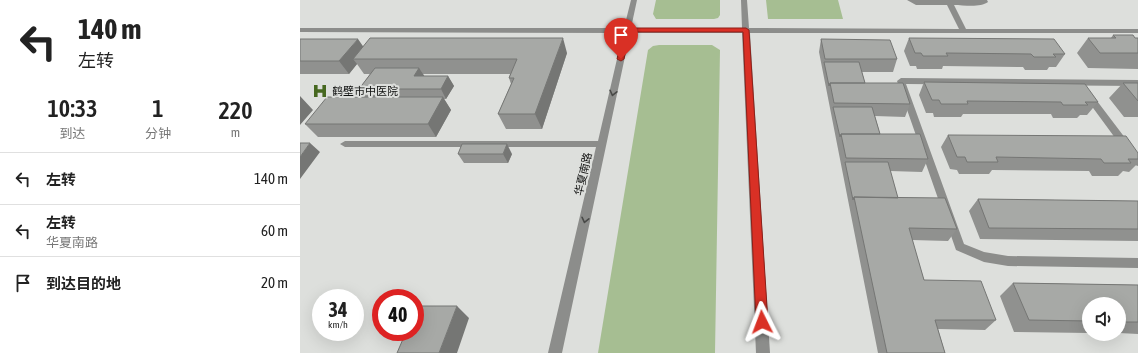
<!DOCTYPE html>
<html lang="zh">
<head>
<meta charset="utf-8">
<style>
  body { margin:0; font-family:"Asap Condensed","Noto Sans SC",sans-serif; background:#f2f2f2; color:#222; height:100vh; display:flex; flex-direction:column; font-size:15px; white-space:nowrap }
  * { box-sizing:border-box; margin:0 }
  p { font-size:13px; color:#767676 }
  .icon { flex:none; width:22px; height:22px; fill:none; stroke:currentColor; stroke-width:2; stroke-linecap:round; stroke-linejoin:round }
  .map { position:relative; flex:1; overflow:hidden }
  .sheet { display:flex; flex-direction:column; background:#fff; width:300px }
  .sheet>* { flex:none }
  .guide { background:#fff; color:#222; overflow:hidden }
  .controls { position:absolute; left:782px; top:297px; display:grid; gap:8px }
  .controls a { display:grid; place-items:center; width:44px; height:44px; border-radius:50%; background:#fff; box-shadow:0 4px 16px #0002; font-size:20px }
  .speed { position:absolute; left:12px; top:289px; display:flex; gap:8px; font-size:20px; font-weight:700; text-align:center }
  .speed>* { display:grid; place-content:center; width:52px; height:52px; border-radius:50%; background:#fff; box-shadow:0 4px 16px #0002; line-height:1 }
  .speed small { font-size:10px; font-weight:400 }
  .speed .limit { border:6px solid #d22; background:#fff; color:#111 }
  .pin { position:absolute; display:grid; place-items:center; width:34px; height:34px; color:#fff; margin:-41px -17px; border-radius:50% 50% 50% 0; rotate:-45deg; box-shadow:0 0 4px #0007 }
  .pin .icon { rotate:45deg }
  .me { position:absolute; width:44px; margin:-22px; rotate:357deg; stroke-linejoin:round; filter:drop-shadow(0 0 3px #0008) }
  .turn { display:flex; align-items:center; gap:14px; height:84px; padding:0 12px; font-size:18px }
  .turn .icon { width:52px; height:52px; stroke-width:2.5 }
  .turn b { display:block; font-size:28px; line-height:34px }
  .eta { display:flex; justify-content:space-evenly; align-items:center; height:68px; text-align:center }
  .eta b { font-size:24px; font-weight:600; line-height:28px }
  ul { padding:0; list-style:none }
  li { display:flex; align-items:center; gap:12px; height:52px; padding:0 12px; border-top:1px solid #e0e0e0 }
  li div { flex:1 }
  li b { display:block; font-size:15px }
  li em { font-style:normal }
  main { display:flex; flex:1; min-height:0 }
  .map>svg:first-child { display:block }
  .green { fill:#a6be92 }
  .lines { fill:none; stroke-linecap:round; stroke-linejoin:round }
  .minor { fill:#8c8d8b; fill-rule:evenodd }
  .wall { fill:#90918f }
  .shaded-wall { fill:#757674 }
  .building { fill:#a7a9a6; stroke:#757674 }
  .oneway { stroke:#484947 }
  .route { fill:#d93025; stroke:#8d1f18 }
  .labels { text-anchor:middle; dominant-baseline:central; stroke-width:4; stroke-linejoin:round; paint-order:stroke }
  .poi-label { font-size:11px; fill:#101110; stroke:#dddfdc; text-anchor:start }
  .street-label { font-size:11px; fill:#101110; stroke:#dddfdc }
</style>
</head>
<body>
<main>
<section class="sheet">
<div class="guide">
<div class="turn"><svg class="icon" aria-label="left" viewBox="0 0 24 24"><path d="M17 20v-9H6M10 6l-5 5 5 5"/></svg><div><b>140 m</b>左转</div></div>
</div>
<div class="eta">
<div><b>10:33</b><p>到达</p></div>
<div><b>1</b><p>分钟</p></div>
<div><b>220</b><p>m</p></div>
</div>
<ul>
<li><svg class="icon" aria-label="left" viewBox="0 0 24 24"><path d="M17 20v-9H6M10 6l-5 5 5 5"/></svg><div><b>左转</b></div><em>140 m</em></li>
<li><svg class="icon" aria-label="left" viewBox="0 0 24 24"><path d="M17 20v-9H6M10 6l-5 5 5 5"/></svg><div><b>左转</b><p>华夏南路</p></div><em>60 m</em></li>
<li><svg class="icon" aria-label="arrive" viewBox="0 0 24 24"><path d="M6 21V4h12l-3 4 3 4H6"/></svg><div><b>到达目的地</b></div><em>20 m</em></li>
</ul>
</section>
<div class="map">
<svg width="838" height="353" viewBox="0 0 838 353">
  <rect width="100%" height="100%" fill="#dddfdc"/>
  <path class="green" d="M 356,0 L 420,0 L 420,15 L 418,18 L 414,19 L 356,19 L 353,14 Z
    M 466,0 L 538,0 L 543,19 L 468,19 Z
    M 359,45 L 412,45 L 420,50 L 415,353 L 298,353 L 348,50 L 353,46 Z"/>
  <g class="lines">
    <path class="minor" d="M 331,0 L 337,0 L 331,28 L 442,28 L 441,0 L 447,0 L 449,28 L 659,29 L 647,5 L 616,5 L 607,0 L 687,0 L 688,2 C 680,8 664,5 654,5 L 666,29 L 838,29 L 838,33 L 450,33 L 470,353 L 456,353 L 442,33 L 330,33 L 262,353 L 248,353 L 296,147 L 45,147 L 40,144 L 45,141 L 298,141 L 323,33 L 0,32 L 0,28 L 324,28 Z
      M 601,78 L 838,80 L 838,86 L 606,84 L 664,244 L 684,252 L 708,256 L 838,258 L 838,268 L 708,266 L 684,262 L 656,250 L 597,81 Z
      M 788,92 L 791,93 L 838,155 L 838,166 L 835,165 L 785,97 L 784,95 Z"/>
  </g>
  <path class="wall" d="M 813,35 L 835,38 L 838,53 L 838,69 L 788,68 L 777,53 L 788,38 L 811,38 Z
    M 609,38 L 765,54 L 756,67 L 749,67 L 747,70 L 725,70 L 723,67 L 643,66 L 642,69 L 617,69 L 616,66 L 610,66 L 604,51 Z
    M 0,39 L 63,46 L 267,53 L 242,129 L 206,129 L 198,114 L 211,84 L 209,78 L 210,74 L 123,74 L 124,76 L 148,76 L 154,86 L 146,99 L 144,99 L 151,110 L 136,137 L 18,137 L 5,124 L 65,97 L 59,89 L 70,74 L 64,74 L 57,64 L 49,74 L 0,74 Z
    M 521,39 L 597,59 L 593,72 L 562,72 L 565,83 L 610,104 L 605,117 L 575,116 L 580,134 L 628,159 L 622,172 L 590,171 L 598,198 L 657,229 L 648,241 L 612,240 L 624,280 L 696,320 L 685,330 L 638,329 L 645,353 L 578,353 L 519,52 Z
    M 624,82 L 798,102 L 787,115 L 780,115 L 777,118 L 753,118 L 751,114 L 663,114 L 661,117 L 634,117 L 633,113 L 626,113 L 619,95 Z
    M 823,83 L 838,83 L 838,117 L 824,117 L 809,98 Z
    M 648,135 L 838,153 L 838,163 L 829,172 L 823,171 L 818,176 L 792,176 L 789,171 L 692,170 L 689,174 L 659,174 L 657,170 L 650,169 L 641,147 Z
    M 158,154 L 212,154 L 208,163 L 164,163 Z
    M 678,199 L 838,201 L 838,241 L 680,239 L 669,211 Z
    M 713,283 L 838,285 L 838,334 L 819,333 L 819,304 L 789,304 L 789,333 L 714,332 L 700,296 Z"/>
  <path class="shaded-wall" d="M 263,38 L 267,53 L 242,129 L 235,114 Z
    M 58,39 L 67,52 L 53,59 L 57,64 L 49,74 L 39,61 Z
    M 119,68 L 125,77 L 114,76 Z
    M 148,76 L 154,86 L 146,99 L 141,89 Z
    M 0,96 L 13,110 L 0,125 Z
    M 143,97 L 151,110 L 136,137 L 128,124 Z
    M 10,143 L 20,152 L 0,179 L 0,157 Z
    M 207,144 L 212,154 L 208,163 L 203,154 Z
    M 157,306 L 169,318 L 157,353 L 139,353 Z"/>
  <path class="building" d="M 813,35 L 833,35 L 835,38 L 838,38 L 838,53 L 800,53 L 788,38 L 816,38 Z
    M 70,38 L 263,38 L 235,114 L 198,114 L 214,78 L 209,78 L 217,59 L 53,59 Z
    M 609,38 L 754,39 L 765,54 L 753,54 L 756,57 L 734,57 L 731,54 L 646,53 L 648,56 L 623,56 L 621,53 L 615,53 Z
    M 0,39 L 58,39 L 39,61 L 0,61 Z
    M 521,39 L 590,40 L 597,59 L 525,59 Z
    M 524,62 L 559,62 L 565,83 L 530,83 L 529,86 Z
    M 75,68 L 119,68 L 114,76 L 148,76 L 141,89 L 59,89 Z
    M 624,82 L 785,84 L 798,102 L 785,102 L 788,105 L 763,105 L 761,102 L 667,101 L 668,104 L 641,104 L 639,100 L 632,100 Z
    M 530,83 L 603,83 L 610,104 L 534,103 Z
    M 823,83 L 838,83 L 838,101 Z
    M 27,97 L 143,97 L 128,124 L 5,124 Z
    M 533,107 L 572,107 L 580,134 L 541,134 L 540,137 Z
    M 541,134 L 620,134 L 628,159 L 546,158 Z
    M 648,135 L 826,136 L 838,153 L 838,159 L 828,159 L 831,163 L 804,163 L 801,159 L 696,157 L 698,162 L 667,162 L 665,157 L 657,157 Z
    M 0,143 L 10,143 L 0,157 Z
    M 162,144 L 207,144 L 203,154 L 158,154 Z
    M 545,162 L 588,162 L 598,198 L 554,197 L 553,200 Z
    M 554,197 L 645,198 L 657,229 L 609,228 L 624,280 L 681,281 L 696,320 L 635,320 L 645,353 L 587,353 Z
    M 678,199 L 838,201 L 838,229 L 689,228 Z
    M 713,283 L 838,285 L 838,322 L 819,322 L 819,304 L 789,304 L 789,321 L 729,320 Z
    M 117,306 L 157,306 L 139,353 L 97,353 L 106,332 L 115,332 L 115,311 Z"/>
  <defs><path id="oneway-chevron" d="M-2-3.5L2.5 0L-2 3.5" fill="none" stroke-width="1.6" stroke-linecap="round" stroke-linejoin="round"/></defs>
  <g class="oneway">
    <use href="#oneway-chevron" transform="translate(313 93) rotate(103)"/>
    <use href="#oneway-chevron" transform="translate(285 220) rotate(103)"/>
  </g>
  <path class="route" d="M 446,28 L 449,30 L 468,322 L 466,326 L 462,328 L 458,326 L 456,322 L 443,32 L 330,32 L 324,59 L 321,61 L 317,59 L 324,30 L 327,28 Z"/>
  <defs>
    <g id="hospital-bare" transform="scale(1.2)"><path d="M-5-5h3v3.5h4V-5h3V5h-3V1.5h-4V5h-3Z" fill="#466820" stroke="#dddfdc" stroke-width="2.5" paint-order="stroke"/></g>
  </defs>
  <g fill-rule="evenodd">
    <use href="#hospital-bare" x="20" y="91"/>
  </g>
  <g class="labels">
    <g class="poi-label">
      <text x="32" y="91">鹤壁市中医院</text>
    </g>
    <g class="street-label">
      <text transform="translate(283 174) rotate(-77)">华夏南路</text>
    </g>
  </g>
</svg>
<div class="controls">
<a><svg class="icon" aria-label="sound" viewBox="0 0 24 24"><path d="M4 9h4l5-4v14l-5-4H4zM17 9q2 3 0 6"/></svg></a>
</div>
<div class="speed"><div>34<small>km/h</small></div><div class="limit">40</div></div>
<div class="pin" style="left:321px;top:59px;background:#d93025"><svg class="icon" aria-label="arrive" viewBox="0 0 24 24"><path d="M6 21V4h12l-3 4 3 4H6"/></svg></div>
<svg class="me" style="left:462px;top:322px" viewBox="-20 -20 40 40"><path d="M0-17L14 15 0 8-14 15z" fill="#d93025" stroke="#fff" stroke-width="4"/></svg>
</div>
</main>
</body>
</html>
